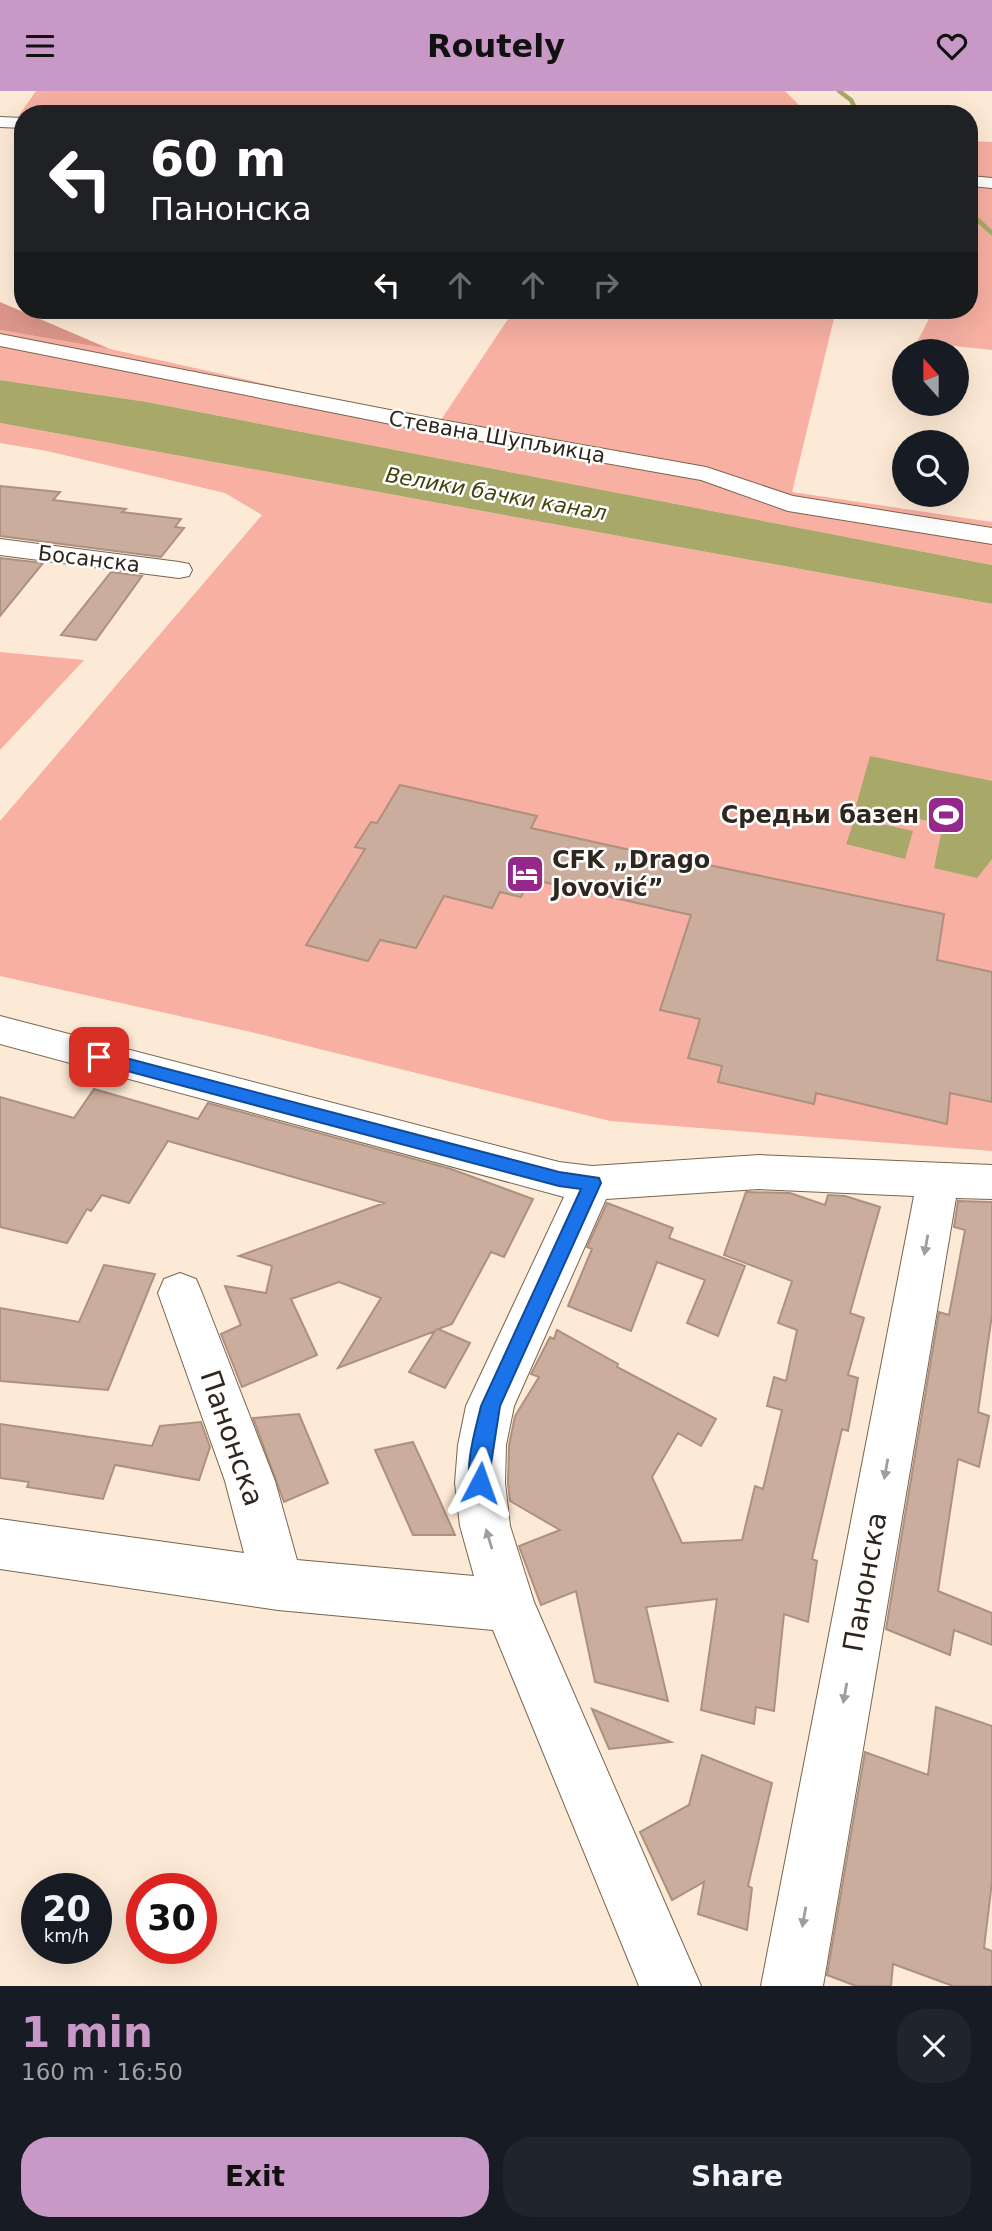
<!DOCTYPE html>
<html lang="en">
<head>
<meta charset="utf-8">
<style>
  body { margin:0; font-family:"DejaVu Sans",sans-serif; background:#20242c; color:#f1f3f6; height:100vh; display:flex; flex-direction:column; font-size:26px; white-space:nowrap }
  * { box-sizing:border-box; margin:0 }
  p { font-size:23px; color:#9ea1a6 }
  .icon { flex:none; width:38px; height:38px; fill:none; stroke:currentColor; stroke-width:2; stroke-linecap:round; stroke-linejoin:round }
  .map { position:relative; height:1895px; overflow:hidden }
  .side { display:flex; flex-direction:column; background:#171b24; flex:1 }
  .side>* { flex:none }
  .top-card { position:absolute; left:14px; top:14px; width:964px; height:214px; border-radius:28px; box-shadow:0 7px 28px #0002; background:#202124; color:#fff; overflow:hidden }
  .needle { width:46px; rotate:339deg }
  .buttons { position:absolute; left:892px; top:248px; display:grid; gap:14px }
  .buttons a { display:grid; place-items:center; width:77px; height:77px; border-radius:50%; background:#171b24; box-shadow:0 7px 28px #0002; font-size:35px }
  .speed { position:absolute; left:21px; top:1782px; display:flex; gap:14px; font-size:35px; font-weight:700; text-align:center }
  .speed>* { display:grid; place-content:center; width:91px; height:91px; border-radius:50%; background:#171b24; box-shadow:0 7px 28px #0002; line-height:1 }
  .speed small { font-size:18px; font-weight:400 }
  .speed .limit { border:10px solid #d22; background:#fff; color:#111 }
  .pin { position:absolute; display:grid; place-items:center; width:60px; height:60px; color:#fff; margin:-30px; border-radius:14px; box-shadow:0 4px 10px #0006 }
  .me { position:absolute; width:77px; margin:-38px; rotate:4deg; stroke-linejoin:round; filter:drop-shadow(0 0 5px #0008) }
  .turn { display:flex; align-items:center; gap:24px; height:147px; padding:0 21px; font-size:32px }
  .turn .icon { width:91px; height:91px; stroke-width:2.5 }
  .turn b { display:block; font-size:49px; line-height:60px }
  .lanes { display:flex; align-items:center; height:66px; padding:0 21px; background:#0003; justify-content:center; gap:35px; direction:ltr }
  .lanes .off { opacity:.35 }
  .round { display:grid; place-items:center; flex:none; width:74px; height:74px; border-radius:28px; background:#20242c }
  .summary { display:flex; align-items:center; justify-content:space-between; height:119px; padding:0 21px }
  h1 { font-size:42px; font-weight:600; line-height:52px; color:#c898c6 }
  .primary-button { display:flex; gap:14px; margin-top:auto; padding:14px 21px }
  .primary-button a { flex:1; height:80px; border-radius:28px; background:#c898c6; color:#111; font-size:28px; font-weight:600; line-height:80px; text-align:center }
  .primary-button a+a { background:#20242c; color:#f1f3f6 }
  header { display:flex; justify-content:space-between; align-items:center; height:91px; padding:0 21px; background:#c898c6; color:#111; font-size:32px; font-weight:600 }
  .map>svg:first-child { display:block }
  .green { fill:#f7b0a2 }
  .forest { fill:#dd978a }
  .water { fill:#a8a968 }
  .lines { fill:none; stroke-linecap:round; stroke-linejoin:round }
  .stream { stroke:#a8a968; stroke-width:4.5 }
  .building { fill:#cbad9d; stroke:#ad9080; stroke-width:2 }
  .minor-casing { stroke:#79654e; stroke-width:2 }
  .minor { fill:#fff; fill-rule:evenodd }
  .oneway { fill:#a19d99 }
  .route { fill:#1a73e8; stroke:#114b97; stroke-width:2 }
  .labels { text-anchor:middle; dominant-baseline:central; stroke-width:5; stroke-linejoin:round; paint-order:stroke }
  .far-street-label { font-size:21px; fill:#2f261d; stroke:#fff }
  .far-water-label { font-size:21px; font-style:italic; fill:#42420e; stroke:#fff }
  .poi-label { font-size:24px; font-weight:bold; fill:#2f261d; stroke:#fff; text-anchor:end }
  .near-street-label { font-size:28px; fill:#2f261d; stroke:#fff }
</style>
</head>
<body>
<header><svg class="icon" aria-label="menu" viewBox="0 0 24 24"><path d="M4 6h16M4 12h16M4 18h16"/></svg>Routely<svg class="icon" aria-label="heart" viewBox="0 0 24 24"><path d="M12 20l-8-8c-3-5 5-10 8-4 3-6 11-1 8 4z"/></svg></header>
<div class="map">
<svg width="992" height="1895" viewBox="0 0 992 1895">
  <rect width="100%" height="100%" fill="#fdead6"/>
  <path class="green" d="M 36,0 L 785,0 L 808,23 L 23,23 L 23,27 L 17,27 Z
    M 970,50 L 992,51 L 992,259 L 917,251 L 932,222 L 918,219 L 970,219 Z
    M 514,219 L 836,219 L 792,401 L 992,431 L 992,474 L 147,311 L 0,289 L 0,239 L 110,258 L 439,332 Z
    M 0,332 L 992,513 L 992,1060 L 610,1030 L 251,941 L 0,885 L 0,730 L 262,424 L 225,402 L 47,360 L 0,352 Z
    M 0,561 L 84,569 L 0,659 Z"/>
  <path class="forest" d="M 0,211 L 110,258 L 0,239 Z"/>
  <path class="water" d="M 0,289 L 147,311 L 992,474 L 992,513 L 0,332 Z
    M 870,665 L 992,690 L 992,768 L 977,787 L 934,777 L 943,733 L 856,715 Z
    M 855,727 L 913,740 L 905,768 L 846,753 Z"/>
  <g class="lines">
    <path class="stream" d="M 839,0 L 851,9 L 858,23
      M 970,122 L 992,142"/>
  </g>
  <path class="building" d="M 0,395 L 60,401 L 53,409 L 126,418 L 122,421 L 181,428 L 175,436 L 184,437 L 161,466 L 0,445 Z
    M 0,467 L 43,472 L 0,525 Z
    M 111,481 L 142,485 L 96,549 L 61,544 Z
    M 400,694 L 537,725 L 531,737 L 707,776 L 708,774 L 944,823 L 937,869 L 992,881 L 992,1011 L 950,1002 L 947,1033 L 816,1002 L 814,1013 L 718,991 L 722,975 L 688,967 L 700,928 L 660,919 L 691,824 L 539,790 L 536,797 L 527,794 L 521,806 L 500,801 L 492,817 L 444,805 L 416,857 L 380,849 L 368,870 L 306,854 L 365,758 L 355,756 L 371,731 L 377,732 Z
    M 94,998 L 198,1028 L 208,1012 L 451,1078 L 533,1108 L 504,1166 L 491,1161 L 452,1233 L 438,1238 L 470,1252 L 445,1297 L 409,1281 L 435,1240 L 338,1277 L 381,1207 L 339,1191 L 291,1208 L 317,1264 L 242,1296 L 221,1243 L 241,1234 L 225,1195 L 266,1202 L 272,1175 L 239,1165 L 384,1112 L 168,1050 L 129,1112 L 102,1104 L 91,1120 L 87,1118 L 67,1152 L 0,1136 L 0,1006 L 74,1027 Z
    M 746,1101 L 790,1102 L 825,1114 L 828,1104 L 845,1105 L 880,1116 L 850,1222 L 864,1227 L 848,1284 L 858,1287 L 848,1340 L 842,1338 L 812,1468 L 817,1470 L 808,1531 L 784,1523 L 774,1620 L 756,1616 L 754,1633 L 701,1619 L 717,1508 L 646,1516 L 668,1610 L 595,1591 L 576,1500 L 541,1514 L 519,1455 L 560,1439 L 510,1410 L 508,1392 L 509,1354 L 515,1325 L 539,1286 L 531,1283 L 550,1246 L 554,1248 L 557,1239 L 618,1273 L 617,1276 L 716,1328 L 701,1355 L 678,1342 L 652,1386 L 682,1452 L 742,1449 L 755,1395 L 763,1398 L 782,1319 L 767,1315 L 774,1286 L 786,1290 L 797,1239 L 778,1232 L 792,1190 L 724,1164 Z
    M 958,1110 L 992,1111 L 992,1224 L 978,1321 L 989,1325 L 979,1376 L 958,1368 L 938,1500 L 992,1522 L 992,1554 L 954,1539 L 950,1564 L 886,1538 L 939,1221 L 949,1224 L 965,1139 L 954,1136 Z
    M 607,1112 L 673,1137 L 669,1147 L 745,1175 L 718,1245 L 687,1232 L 705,1189 L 657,1171 L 631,1240 L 568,1215 L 592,1158 L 587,1156 Z
    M 104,1174 L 155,1183 L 108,1299 L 0,1290 L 0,1217 L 79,1231 Z
    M 299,1323 L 328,1392 L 284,1411 L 253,1327 Z
    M 201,1331 L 210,1356 L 199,1389 L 115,1374 L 103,1408 L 27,1396 L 29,1391 L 0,1387 L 0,1333 L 152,1355 L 160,1335 Z
    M 413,1351 L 440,1410 L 455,1444 L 413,1444 L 375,1359 Z
    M 936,1616 L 992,1635 L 992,1791 L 984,1857 L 992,1860 L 992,1895 L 953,1895 L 893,1873 L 891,1895 L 856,1895 L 827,1884 L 865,1661 L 928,1684 Z
    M 592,1618 L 671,1651 L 609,1658 Z
    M 702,1664 L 772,1692 L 748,1795 L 752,1797 L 747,1839 L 698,1823 L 704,1791 L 672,1809 L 640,1741 L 689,1714 Z"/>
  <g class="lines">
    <g class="minor-casing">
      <path id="minor" d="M 0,26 L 23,27 L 23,37 L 0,36 Z
        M 970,85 L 992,87 L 992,97 L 970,95 Z
        M 0,243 L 436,328 L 706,376 L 793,405 L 992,437 L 992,453 L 788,420 L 701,389 L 436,342 L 0,255 Z
        M 0,448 L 179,471 L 189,473 L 192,479 L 189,485 L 179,487 L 0,464 Z
        M 0,925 L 559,1071 L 592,1075 L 759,1064 L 992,1074 L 992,1108 L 956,1107 L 823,1895 L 761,1895 L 914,1105 L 759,1098 L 606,1108 L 514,1315 L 506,1354 L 505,1392 L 510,1435 L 534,1511 L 701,1895 L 639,1895 L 493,1539 L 278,1519 L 0,1478 L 0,1428 L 244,1462 L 225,1390 L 158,1202 L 164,1188 L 180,1182 L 196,1188 L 202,1202 L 275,1390 L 297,1469 L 474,1485 L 460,1435 L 455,1392 L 458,1354 L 466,1315 L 564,1106 L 0,953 Z"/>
    </g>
    <use href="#minor" class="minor"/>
  </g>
  <defs><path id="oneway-solid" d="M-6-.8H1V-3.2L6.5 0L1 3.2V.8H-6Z" transform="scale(1.75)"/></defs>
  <g class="oneway">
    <use href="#oneway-solid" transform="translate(926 1154) rotate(100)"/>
    <use href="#oneway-solid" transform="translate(886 1378) rotate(100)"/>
    <use href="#oneway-solid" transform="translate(489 1448) rotate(-107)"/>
    <use href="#oneway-solid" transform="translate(845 1602) rotate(100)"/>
    <use href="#oneway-solid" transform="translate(804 1826) rotate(100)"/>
  </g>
  <path class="route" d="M 99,960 L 559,1081 L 599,1087 L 601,1092 L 500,1315 L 487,1399 L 480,1402 L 472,1399 C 463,1378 476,1337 481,1315 L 581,1098 L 559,1095 L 93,971 L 90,966 L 93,962 Z"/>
  <defs>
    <g id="stadium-square" transform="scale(2.0125)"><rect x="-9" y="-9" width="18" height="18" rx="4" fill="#95298b" stroke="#fff"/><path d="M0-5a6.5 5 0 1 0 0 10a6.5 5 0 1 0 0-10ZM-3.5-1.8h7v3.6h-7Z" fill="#fff"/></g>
    <g id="hotel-square" transform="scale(2.0125)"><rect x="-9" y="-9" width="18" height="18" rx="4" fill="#95298b" stroke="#fff"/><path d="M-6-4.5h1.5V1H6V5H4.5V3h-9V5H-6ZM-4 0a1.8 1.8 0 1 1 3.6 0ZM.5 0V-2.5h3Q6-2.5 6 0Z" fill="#fff"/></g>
  </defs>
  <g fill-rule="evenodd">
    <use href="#stadium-square" x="946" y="724"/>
    <use href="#hotel-square" x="525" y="783"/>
  </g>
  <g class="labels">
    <g class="far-street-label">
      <text transform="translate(497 346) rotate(10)">Стевана Шупљикца</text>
      <text transform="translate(89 468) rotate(7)">Босанска</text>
    </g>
    <g class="far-water-label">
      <text transform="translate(496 403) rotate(10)">Велики бачки канал</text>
    </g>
    <g class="poi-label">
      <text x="919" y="724">Средњи базен</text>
      <text x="552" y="769" text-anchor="start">CFK „Drago<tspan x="552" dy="28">Jovović”</tspan></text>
    </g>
    <g class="near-street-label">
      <text transform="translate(232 1347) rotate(71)">Панонска</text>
      <text transform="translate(865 1491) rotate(-80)">Панонска</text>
    </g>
  </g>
</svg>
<div class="buttons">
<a><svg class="needle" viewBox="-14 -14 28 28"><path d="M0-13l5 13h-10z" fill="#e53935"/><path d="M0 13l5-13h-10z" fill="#9ea1a6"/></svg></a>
<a><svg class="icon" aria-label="search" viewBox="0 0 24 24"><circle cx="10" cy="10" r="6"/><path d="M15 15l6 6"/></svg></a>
</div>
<div class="speed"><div>20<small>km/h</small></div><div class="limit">30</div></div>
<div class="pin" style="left:99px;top:966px;background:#d93025"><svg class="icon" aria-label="arrive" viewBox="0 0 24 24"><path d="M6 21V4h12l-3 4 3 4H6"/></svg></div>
<svg class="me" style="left:480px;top:1392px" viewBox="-20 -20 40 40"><path d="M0-17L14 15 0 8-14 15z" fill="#1a73e8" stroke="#fff" stroke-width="4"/></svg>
<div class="top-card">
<div class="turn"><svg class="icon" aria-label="left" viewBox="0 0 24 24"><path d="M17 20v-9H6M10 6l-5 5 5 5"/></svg><div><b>60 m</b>Панонска</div></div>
<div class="lanes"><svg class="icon" aria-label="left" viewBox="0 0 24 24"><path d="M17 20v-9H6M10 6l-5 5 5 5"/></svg><svg class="icon off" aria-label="ahead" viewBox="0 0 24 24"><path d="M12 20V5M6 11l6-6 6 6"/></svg><svg class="icon off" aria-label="ahead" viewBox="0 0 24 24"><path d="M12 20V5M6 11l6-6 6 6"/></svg><svg class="icon off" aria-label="right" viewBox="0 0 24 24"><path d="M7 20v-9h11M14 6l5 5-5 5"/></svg></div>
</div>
</div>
<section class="side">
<div class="summary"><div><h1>1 min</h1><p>160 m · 16:50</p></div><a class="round"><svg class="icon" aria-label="close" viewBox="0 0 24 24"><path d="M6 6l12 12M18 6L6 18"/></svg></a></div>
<div class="primary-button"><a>Exit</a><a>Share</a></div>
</section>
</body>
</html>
